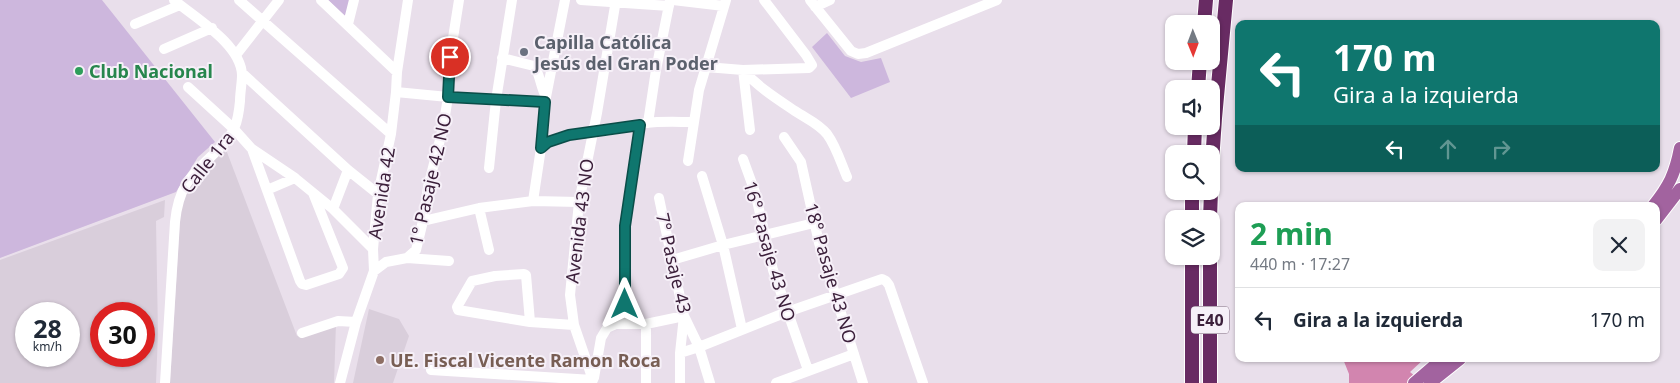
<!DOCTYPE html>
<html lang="es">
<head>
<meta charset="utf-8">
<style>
  body { margin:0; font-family:"Noto Sans",sans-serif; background:#f2f2f3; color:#1f2937; height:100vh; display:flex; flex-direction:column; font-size:19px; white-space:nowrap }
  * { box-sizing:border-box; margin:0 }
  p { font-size:16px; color:#747a83 }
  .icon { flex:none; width:28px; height:28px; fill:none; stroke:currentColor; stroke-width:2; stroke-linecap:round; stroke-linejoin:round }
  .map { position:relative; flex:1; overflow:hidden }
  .side { position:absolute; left:1235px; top:202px; width:425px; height:160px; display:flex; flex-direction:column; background:#fff; border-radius:10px; box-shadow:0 1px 4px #0004 }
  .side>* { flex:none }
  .hud { position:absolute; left:1235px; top:20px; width:425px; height:152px; border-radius:10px; box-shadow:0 1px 4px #0004; background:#0f766e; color:#fff; overflow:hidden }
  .needle { width:32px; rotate:179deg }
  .fabs { position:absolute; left:1165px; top:15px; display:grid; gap:10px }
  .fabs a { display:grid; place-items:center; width:55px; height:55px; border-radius:10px; background:#fff; box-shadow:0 1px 4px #0004; font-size:25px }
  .speed { position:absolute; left:15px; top:302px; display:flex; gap:10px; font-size:25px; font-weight:700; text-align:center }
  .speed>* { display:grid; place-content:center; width:65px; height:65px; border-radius:50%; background:#fff; box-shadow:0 1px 4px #0004; line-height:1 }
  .speed small { font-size:12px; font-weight:400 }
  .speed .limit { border:8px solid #d22; background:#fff; color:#111 }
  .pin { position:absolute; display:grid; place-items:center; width:42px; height:42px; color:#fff; margin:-21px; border:2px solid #fff; border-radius:50%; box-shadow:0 1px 5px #0007 }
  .me { position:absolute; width:55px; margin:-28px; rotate:0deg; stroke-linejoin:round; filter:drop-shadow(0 0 4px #0008) }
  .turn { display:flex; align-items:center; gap:18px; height:105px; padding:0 15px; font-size:22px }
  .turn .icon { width:65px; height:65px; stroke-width:2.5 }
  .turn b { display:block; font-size:35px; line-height:42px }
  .lanes { display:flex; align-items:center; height:48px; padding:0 15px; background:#0003; justify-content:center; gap:25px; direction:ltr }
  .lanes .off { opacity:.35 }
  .round { display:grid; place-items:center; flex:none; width:52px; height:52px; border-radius:10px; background:#f2f2f3 }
  .summary { display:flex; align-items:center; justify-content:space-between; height:85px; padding:0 15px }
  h1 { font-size:30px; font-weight:700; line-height:38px; color:#1e9e55 }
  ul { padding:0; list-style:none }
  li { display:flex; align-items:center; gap:15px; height:65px; padding:0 15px; border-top:1px solid #e0e1e3 }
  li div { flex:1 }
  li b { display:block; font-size:19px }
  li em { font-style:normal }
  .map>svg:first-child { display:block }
  .built { fill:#d9cedb; fill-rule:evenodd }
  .green { fill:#cdb7dd }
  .water { fill:#d285af }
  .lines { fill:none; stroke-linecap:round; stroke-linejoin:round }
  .major-casing { stroke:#fff; stroke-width:14 }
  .highway-casing { stroke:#fff; stroke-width:16 }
  .minor { stroke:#fff; stroke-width:10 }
  .major { stroke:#a2639f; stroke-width:12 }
  .highway { stroke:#682b63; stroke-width:14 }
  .route-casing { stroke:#0a4d48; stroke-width:12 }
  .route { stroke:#0f766e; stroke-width:9 }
  .worship-dot { fill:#6b7280; stroke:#f6f0f8; stroke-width:2 }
  .leisure-dot { fill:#2e9e5b; stroke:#f6f0f8; stroke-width:2 }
  .education-dot { fill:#8d6e63; stroke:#f6f0f8; stroke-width:2 }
  .labels { text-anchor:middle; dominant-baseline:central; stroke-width:4; stroke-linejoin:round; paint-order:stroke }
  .shield { fill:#f6f0f8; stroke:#745e74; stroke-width:1 }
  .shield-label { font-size:16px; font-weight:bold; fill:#3c203b }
  .worship-label { font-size:18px; font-weight:bold; fill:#5b616d; stroke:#f6f0f8; text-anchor:start }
  .leisure-label { font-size:18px; font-weight:bold; fill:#27864d; stroke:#f6f0f8; text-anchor:start }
  .street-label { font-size:18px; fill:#3c203b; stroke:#f6f0f8 }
  .education-label { font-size:18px; font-weight:bold; fill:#785e54; stroke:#f6f0f8; text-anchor:start }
</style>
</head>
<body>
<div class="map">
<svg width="1680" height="383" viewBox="0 0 1680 383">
  <rect width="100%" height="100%" fill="#e9dfeb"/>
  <path class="built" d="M 225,147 L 297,336 L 336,323 L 334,383 L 170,383 L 181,202 L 185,191 Z
    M 165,200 L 164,217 L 156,221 L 158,334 L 156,383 L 0,383 L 0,260 ZM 26,314 L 69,314 L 69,356 L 26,356 ZM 101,314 L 144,314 L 144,356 L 101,356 Z
    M 369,309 L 399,319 L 409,336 L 393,383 L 353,383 Z"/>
  <path class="green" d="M 0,0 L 102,0 L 215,142 L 198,157 L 176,192 L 0,258 Z
    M 328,0 L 352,0 L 345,16 Z
    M 827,33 L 845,56 L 861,62 L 881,58 L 890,82 L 851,98 L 812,47 Z"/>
  <path class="water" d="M 1343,359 L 1424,359 L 1410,372 L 1423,383 L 1349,383 L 1349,374 Z"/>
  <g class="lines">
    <g class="major-casing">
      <path id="major" d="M 1653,206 C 1669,186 1675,174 1680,148
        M 1656,220 L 1680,189
        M 1414,383 L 1442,359
        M 1430,383 L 1460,359"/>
    </g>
    <g class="highway-casing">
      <path id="highway" d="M 1204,24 L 1206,0
        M 1198,89 L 1200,61
        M 1194,154 L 1195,126
        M 1211,177 L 1215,118 L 1226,0
        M 1192,219 L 1192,191
        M 1210,219 L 1211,191
        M 1192,256 L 1192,383
        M 1210,256 L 1210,383"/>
    </g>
    <path class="minor" d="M 239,0 L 391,134
      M 321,0 L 397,72
      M 581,0 L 669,6
      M 673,0 L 724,6
      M 810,0 L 851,51 L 858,54 L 866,53 L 997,0
      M 815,7 L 830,0
      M 135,24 L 180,5
      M 348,24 L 354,0
      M 164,49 L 212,28
      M 236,55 L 279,0
      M 502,58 L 534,66 C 539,71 541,88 546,97
      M 706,67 L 743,70 L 809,68 L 812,65 L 806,55 L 764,0
      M 242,73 L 348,170 L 378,194
      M 188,87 L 234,129 L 252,149 L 295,178 L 333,209 L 373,249
      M 396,92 L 448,97 L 545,102
      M 648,123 L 656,70 L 670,0
      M 750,130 L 743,70 C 758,87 777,99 795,111 C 807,119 818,123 827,134 C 836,146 841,163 847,177
      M 784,137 L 801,162 L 819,243 L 863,383
      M 541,148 C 559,131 589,133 612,130 C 624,128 635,125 646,123 C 661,121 678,122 693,122
      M 252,149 L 300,281 L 302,284 L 306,285 L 339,274 L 343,268 L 313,193
      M 743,159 L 755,192 L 773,270 L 808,370
      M 688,161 L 699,90 L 726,0
      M 489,168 L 496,100 L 512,0
      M 702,176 L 723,245 L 742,329
      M 267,190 L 295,178
      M 659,198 L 684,316 L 699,347 L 710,383
      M 533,201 L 541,148 L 545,102 L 565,0
      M 479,208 L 489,250
      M 333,209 L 348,170
      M 423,221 L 479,208 L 533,201 L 579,202
      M 407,258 L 449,261
      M 672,260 L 723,245 L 814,223
      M 374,271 L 386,262 L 407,258 L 416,250 L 423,221 L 428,187 L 443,128 L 448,97 L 450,57 L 459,0
      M 530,322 L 526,275 L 524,274 L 495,276 L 472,281 L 457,307 L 458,310 L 530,322 L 574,325
      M 625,323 L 625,226 L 640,125
      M 302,333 L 338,321 L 356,322
      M 680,353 L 699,347 L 787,312 L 882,279 L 886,281 L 889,285 L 923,383
      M 431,370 L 593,380 L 574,325 L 570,295 L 579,202 L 597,113 L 616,0
      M 594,378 L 601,338 L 607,328 L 616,324 L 646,324 L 684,316 L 680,353 L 680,383
      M 165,383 L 175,222 C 179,183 193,174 219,149 C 235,132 238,123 240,101 C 240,93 242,83 242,75 C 241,44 195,18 174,0
      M 340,383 L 356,322 L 374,271 L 373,249 L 378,194 L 391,134 L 396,92 L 397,72 L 408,0
      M 646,383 L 646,324
      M 776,383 L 854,354"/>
    <use href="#major" class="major"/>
    <use href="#highway" class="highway"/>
  </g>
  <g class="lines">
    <g class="route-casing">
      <path id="route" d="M 450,57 L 448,97 L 545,102 L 541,148 L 548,142 L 569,135 L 640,125 L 625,226 L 625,304"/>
    </g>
    <use href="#route" class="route"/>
  </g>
  <circle class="worship-dot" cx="524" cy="52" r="5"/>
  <circle class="leisure-dot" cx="79" cy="71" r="5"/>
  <circle class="education-dot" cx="380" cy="360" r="5"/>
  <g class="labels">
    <rect class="shield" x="1191" y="306.5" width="38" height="27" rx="4"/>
    <g class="shield-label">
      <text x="1210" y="320">E40</text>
    </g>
    <g class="worship-label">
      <text x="534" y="42">Capilla Católica<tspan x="534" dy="21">Jesús del Gran Poder</tspan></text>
    </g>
    <g class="leisure-label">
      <text x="89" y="71">Club Nacional</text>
    </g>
    <g class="street-label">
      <text transform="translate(207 162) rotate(-51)">Calle 1ra</text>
      <text transform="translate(430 179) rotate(-77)">1° Pasaje 42 NO</text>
      <text transform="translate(381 193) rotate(-81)">Avenida 42</text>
      <text transform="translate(579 221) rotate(-83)">Avenida 43 NO</text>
      <text transform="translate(770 251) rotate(74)">16° Pasaje 43 NO</text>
      <text transform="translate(674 263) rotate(77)">7° Pasaje 43</text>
      <text transform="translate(831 273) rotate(74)">18° Pasaje 43 NO</text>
    </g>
    <g class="education-label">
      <text x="390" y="360">UE. Fiscal Vicente Ramon Roca</text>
    </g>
  </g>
</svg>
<div class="fabs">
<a><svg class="needle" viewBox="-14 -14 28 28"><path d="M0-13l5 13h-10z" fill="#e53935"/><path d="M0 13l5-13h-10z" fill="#747a83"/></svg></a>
<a><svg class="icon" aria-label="sound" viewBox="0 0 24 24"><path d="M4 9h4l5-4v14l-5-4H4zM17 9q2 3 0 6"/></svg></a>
<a><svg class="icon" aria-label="search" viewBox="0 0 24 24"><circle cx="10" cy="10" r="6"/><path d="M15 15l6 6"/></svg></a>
<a><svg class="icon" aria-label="layers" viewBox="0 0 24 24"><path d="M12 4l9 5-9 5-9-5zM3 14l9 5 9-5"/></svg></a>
</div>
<div class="speed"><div>28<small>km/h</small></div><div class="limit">30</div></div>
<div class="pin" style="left:450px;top:57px;background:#d93025"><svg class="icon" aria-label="arrive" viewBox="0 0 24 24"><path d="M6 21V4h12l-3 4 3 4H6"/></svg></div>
<svg class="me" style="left:625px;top:304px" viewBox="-20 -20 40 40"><path d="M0-17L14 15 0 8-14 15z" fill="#0f766e" stroke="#fff" stroke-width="4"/></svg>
<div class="hud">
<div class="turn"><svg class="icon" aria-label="left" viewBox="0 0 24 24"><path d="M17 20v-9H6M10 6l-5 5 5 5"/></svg><div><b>170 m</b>Gira a la izquierda</div></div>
<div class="lanes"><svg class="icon" aria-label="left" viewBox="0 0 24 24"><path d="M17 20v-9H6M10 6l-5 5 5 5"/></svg><svg class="icon off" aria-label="ahead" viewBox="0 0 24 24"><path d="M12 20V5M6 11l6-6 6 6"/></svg><svg class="icon off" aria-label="right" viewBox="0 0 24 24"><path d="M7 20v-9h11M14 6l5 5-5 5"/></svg></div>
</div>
<section class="side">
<div class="summary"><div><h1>2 min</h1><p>440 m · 17:27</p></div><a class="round"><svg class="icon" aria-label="close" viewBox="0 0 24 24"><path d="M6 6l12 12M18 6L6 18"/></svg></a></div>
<ul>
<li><svg class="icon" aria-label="left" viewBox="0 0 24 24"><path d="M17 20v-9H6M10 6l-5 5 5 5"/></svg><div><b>Gira a la izquierda</b></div><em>170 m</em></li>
</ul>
</section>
</div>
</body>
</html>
